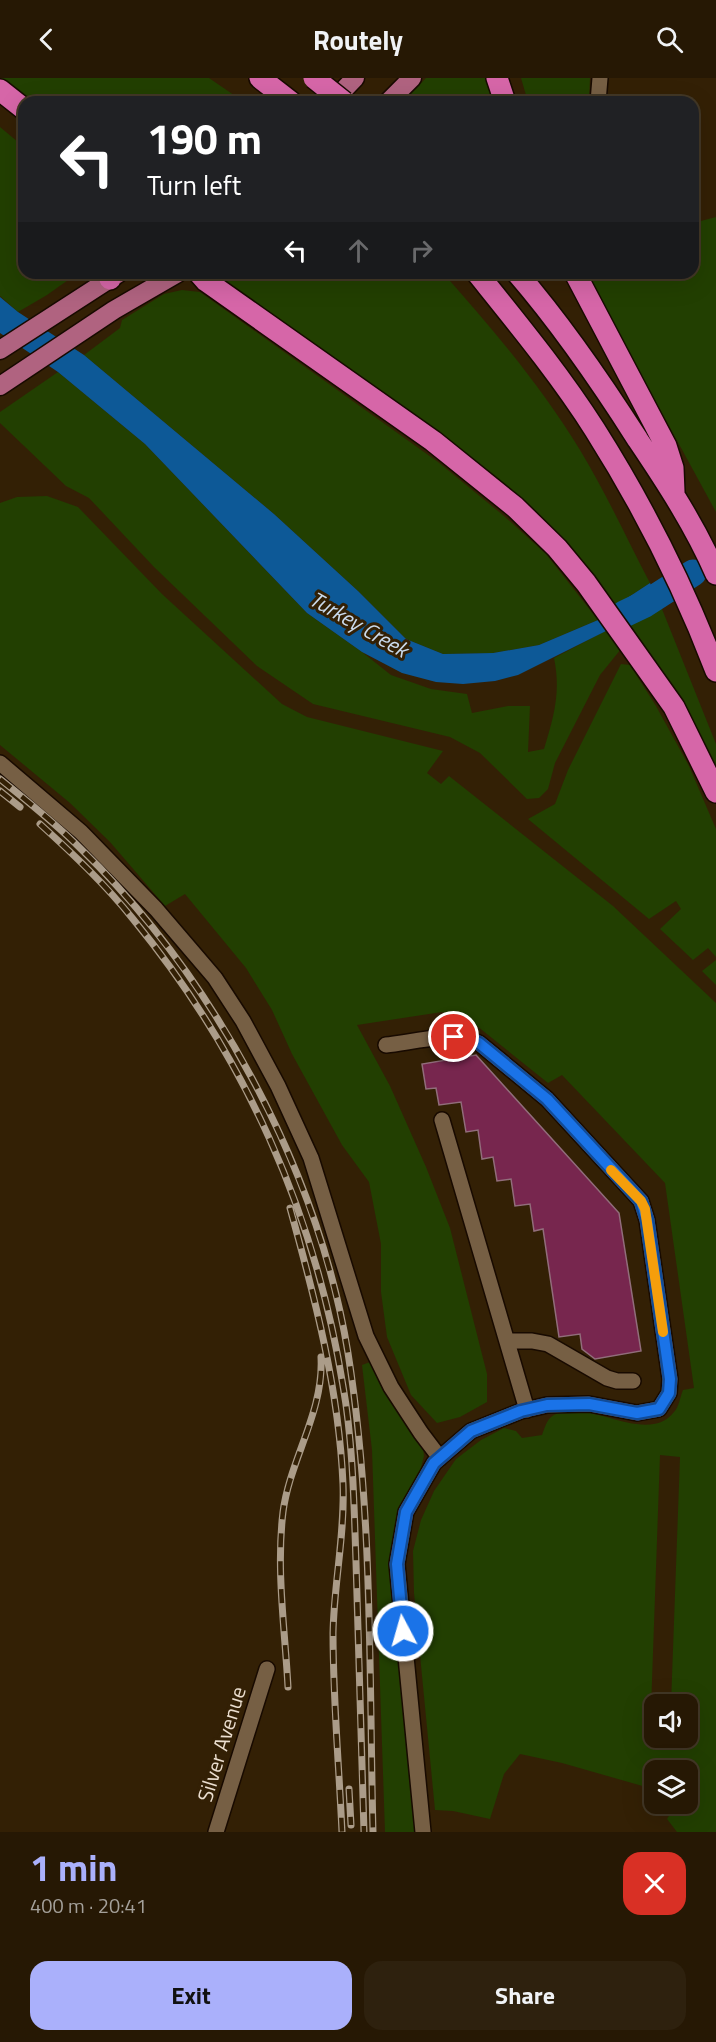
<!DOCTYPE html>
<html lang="en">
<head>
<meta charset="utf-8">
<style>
  body { margin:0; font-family:"Titillium Web",sans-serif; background:#2e210e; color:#f1f3f6; height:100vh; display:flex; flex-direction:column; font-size:22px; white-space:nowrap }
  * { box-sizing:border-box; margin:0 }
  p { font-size:20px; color:#a4a09a }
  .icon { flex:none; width:33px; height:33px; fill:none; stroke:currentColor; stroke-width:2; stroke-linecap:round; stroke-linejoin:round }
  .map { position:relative; height:1754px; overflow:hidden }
  .sheet { display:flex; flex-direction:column; background:#261804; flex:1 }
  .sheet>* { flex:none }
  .guide { position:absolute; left:18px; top:18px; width:681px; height:183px; border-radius:18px; box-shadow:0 6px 24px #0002,0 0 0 2px #423726; background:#202124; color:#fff; overflow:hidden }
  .buttons { position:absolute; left:644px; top:1616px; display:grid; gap:12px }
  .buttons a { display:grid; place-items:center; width:54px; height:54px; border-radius:12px; background:#261804; box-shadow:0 6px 24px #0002,0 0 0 2px #423726; font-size:30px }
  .pin { position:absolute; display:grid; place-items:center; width:51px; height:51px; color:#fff; margin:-26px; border:3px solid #fff; border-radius:50%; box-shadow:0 2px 6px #0007 }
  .me { position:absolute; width:66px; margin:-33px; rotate:354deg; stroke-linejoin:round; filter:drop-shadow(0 0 4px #0008) }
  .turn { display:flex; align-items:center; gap:21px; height:126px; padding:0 30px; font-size:27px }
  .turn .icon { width:78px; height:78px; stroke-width:2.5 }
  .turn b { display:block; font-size:42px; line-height:51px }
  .lanes { display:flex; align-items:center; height:57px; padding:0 30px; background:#0003; justify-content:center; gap:30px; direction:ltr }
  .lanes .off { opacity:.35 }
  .round { display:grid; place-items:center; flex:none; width:63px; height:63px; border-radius:18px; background:#2e210e }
  .headline { display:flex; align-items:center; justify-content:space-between; height:102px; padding:0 30px }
  h1 { font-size:36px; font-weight:700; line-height:45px; color:#aab0fb }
  .button { display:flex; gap:12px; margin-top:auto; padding:12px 30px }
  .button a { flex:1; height:69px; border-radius:18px; background:#aab0fb; color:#111; font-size:24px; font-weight:700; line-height:69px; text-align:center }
  .button a+a { background:#2e210e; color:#f1f3f6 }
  header { display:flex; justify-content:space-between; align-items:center; height:78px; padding:0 30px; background:#261804; font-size:27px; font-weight:700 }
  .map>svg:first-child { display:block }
  .green { fill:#223f01; fill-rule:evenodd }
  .water { fill:#0d5997 }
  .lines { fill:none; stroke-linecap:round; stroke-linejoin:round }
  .river { stroke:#0d5997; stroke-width:27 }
  .building { fill:#77264e; stroke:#916d7b; stroke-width:1.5 }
  .minor-casing { stroke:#180a00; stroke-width:18 }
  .major-casing { stroke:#180a00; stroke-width:21 }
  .highway-casing { stroke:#180a00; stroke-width:24 }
  .minor { stroke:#765f44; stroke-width:15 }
  .major { stroke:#b06380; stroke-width:18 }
  .highway { stroke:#d666a8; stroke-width:21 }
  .rail-casing { stroke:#ab9c89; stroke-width:7 }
  .rail { stroke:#332005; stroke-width:4.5; stroke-dasharray:14; stroke-linecap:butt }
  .highway-bridge-casing { stroke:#180a00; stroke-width:24; stroke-linecap:butt }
  .highway-bridge { stroke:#d666a8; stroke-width:21 }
  .route-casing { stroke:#114b97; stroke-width:15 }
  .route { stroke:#1a73e8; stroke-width:10 }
  .slow { stroke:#f59e0b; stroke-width:10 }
  .labels { text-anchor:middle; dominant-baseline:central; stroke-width:6; stroke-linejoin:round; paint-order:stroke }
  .street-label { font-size:21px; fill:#ebdecf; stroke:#332005 }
  .water-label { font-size:22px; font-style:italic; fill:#cadaec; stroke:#332005 }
</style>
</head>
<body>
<header><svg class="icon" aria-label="back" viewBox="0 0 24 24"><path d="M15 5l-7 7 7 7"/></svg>Routely<svg class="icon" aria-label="search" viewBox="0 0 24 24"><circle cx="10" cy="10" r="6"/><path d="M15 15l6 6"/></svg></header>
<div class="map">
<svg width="716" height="1754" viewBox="0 0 716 1754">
  <rect width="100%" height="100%" fill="#332005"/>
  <path class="green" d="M 0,0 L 209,0 L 244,24 L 27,24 L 0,2 Z
    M 426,0 L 487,0 L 495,24 L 403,24 Z
    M 521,0 L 590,0 L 589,24 L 528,24 Z
    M 0,49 L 24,69 L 24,195 L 78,195 L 47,217 L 18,234 L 0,218 Z
    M 716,139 L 716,434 L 602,225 L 588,195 L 693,195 L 693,145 Z
    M 216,195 L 443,195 C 492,250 541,308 580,372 C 606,415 627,461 650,505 L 615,528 L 572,476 L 218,201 Z
    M 182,212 L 200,214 L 438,384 L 504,438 L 546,476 L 598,542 L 539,567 L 493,575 L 443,576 L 406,561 L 358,513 L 274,436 L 84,277 L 120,250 L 122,242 L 164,216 Z
    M 58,294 L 145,366 L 307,535 L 362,574 L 391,597 L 431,611 L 467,616 L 472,635 L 508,628 L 530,628 L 528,674 L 544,671 C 554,638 561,614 554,580 L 609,551 L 621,571 L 600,597 L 555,685 L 548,711 L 539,720 L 527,721 L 480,675 L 450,659 L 313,626 L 257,588 L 154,489 L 89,420 L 66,408 L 0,345 L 0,334 Z
    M 47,418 L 78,429 L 162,516 L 282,626 L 307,639 L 443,673 L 427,695 L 441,706 L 449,698 L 613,828 L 716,925 L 716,1754 L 677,1754 L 667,1741 L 675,1728 L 671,1725 L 687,1725 L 687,1692 L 654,1692 L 654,1714 L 646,1709 L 562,1685 L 520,1676 L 504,1696 L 490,1741 L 453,1733 L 435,1732 L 414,1515 L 413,1473 L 421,1442 L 434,1413 L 456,1381 L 481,1362 L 504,1350 L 516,1353 L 522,1360 L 542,1357 C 544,1352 546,1344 550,1340 C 580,1313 645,1371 674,1334 C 679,1329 680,1319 683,1312 L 694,1310 L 665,1105 L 562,997 L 548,1005 L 472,944 L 442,934 L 357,947 L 390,1008 L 426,1089 L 450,1150 L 487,1296 L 487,1324 L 460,1339 L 437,1345 L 411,1317 L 387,1259 L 381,1214 L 381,1166 L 369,1104 L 342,1067 L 292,976 L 272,932 L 246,890 L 185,816 L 165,828 L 110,764 L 70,725 L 0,667 L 0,425 L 17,419 ZM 660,1377 L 680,1379 L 671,1626 L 687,1626 L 687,1659 L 670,1659 L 669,1672 L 663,1659 L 654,1659 L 654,1637 L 651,1631 Z
    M 660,526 L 716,666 L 716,695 L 668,603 L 628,543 Z
    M 621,586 L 630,587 L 656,628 L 689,688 L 716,751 L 716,879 L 708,870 L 693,882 L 660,851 L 681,831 L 676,823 L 649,841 L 528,741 L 555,726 L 568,692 Z
    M 716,882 L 716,907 L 702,893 Z
    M 370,1284 L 418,1360 L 423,1369 L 424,1378 L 393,1497 L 415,1754 L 385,1754 L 372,1372 L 362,1287 Z"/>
  <path class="water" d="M 0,219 L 18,234 L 84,277 L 274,436 L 358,513 L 406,561 L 443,576 L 493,575 L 539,567 L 598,542 L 615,528 L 650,505 L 660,526 L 518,597 L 495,603 L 463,606 L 436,604 L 402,595 L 362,574 L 307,535 L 145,366 L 58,294 L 0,255 Z"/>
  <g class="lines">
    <path class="river" d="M 624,536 L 645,526 L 693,495"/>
  </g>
  <path class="building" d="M 476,977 L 619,1135 L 641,1273 L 595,1281 L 582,1271 L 580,1256 L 559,1259 L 543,1151 L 534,1153 L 530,1126 L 515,1128 L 511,1101 L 497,1103 L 493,1079 L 482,1081 L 478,1052 L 466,1054 L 461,1024 L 439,1027 L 436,1010 L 426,1011 L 422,986 Z"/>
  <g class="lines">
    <g class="minor-casing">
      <path id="minor" d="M 598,24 L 600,0
        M 0,685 L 81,754 L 156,831 L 215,900 L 243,943 L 278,1008 L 311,1080 L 366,1258 L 391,1309 L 421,1355 L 440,1380
        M 386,967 C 414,964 454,953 479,965 L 547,1021 L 641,1123 L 647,1142 L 670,1301 L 669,1315 L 659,1331 L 637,1335 L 589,1326 L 547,1327 L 521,1333 L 471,1353 L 434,1385 L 406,1434 L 397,1486 L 423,1754
        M 442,1042 L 527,1332
        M 507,1263 L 532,1263 L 548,1266 L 607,1300 L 617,1303 L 633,1303
        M 216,1754 L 267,1591"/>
    </g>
    <g class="major-casing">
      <path id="major" d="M 332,24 L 355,0
        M 388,24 L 412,0
        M 0,272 L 119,195
        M 0,308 L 114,232 L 178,195"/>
    </g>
    <g class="highway-casing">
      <path id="highway" d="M 260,0 L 291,24
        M 497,0 L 505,24
        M 0,12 L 24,31
        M 199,195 L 206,203 L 433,363 L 515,429 L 557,470 L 586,505 L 674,629 L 716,714
        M 477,195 C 518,246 560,297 595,352 C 643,428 684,509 716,593
        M 517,195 C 562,247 601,304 638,362 C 667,405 695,448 716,496
        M 575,195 L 666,368 L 673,390 L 674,414
        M 110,201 L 111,195"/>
    </g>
    <use href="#minor" class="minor"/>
    <use href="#major" class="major"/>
    <use href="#highway" class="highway"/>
    <g class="rail-casing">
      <path id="rail" d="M 0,701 C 27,723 55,745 80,770 C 213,898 318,1091 348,1275 C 373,1432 369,1594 373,1754
        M 0,713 L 20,729
        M 40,746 C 73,776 105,806 133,841 C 244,976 315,1134 343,1308 C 353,1364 354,1427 356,1484 C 359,1574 361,1664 364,1754
        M 290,1130 C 315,1220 339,1312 343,1406 C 345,1456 334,1505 333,1555 C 333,1621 339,1688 342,1754
        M 288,1609 C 285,1552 276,1492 283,1434 C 290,1381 324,1334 321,1279
        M 349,1711 L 351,1747"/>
    </g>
    <use href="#rail" class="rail"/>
    <g class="highway-bridge-casing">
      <path id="highway-bridge" d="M 314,0 L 344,24"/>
    </g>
    <use href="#highway-bridge" class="highway-bridge"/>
  </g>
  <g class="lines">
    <g class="route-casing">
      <path id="route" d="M 403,1553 L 397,1486 L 406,1434 L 434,1385 L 471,1353 L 521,1333 L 547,1327 L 589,1326 L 637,1335 L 659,1331 L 669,1315 L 670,1301 L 647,1142 L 641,1123 L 547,1021 L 479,965 L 470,961 L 454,959"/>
    </g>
    <use href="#route" class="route"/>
    <path class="slow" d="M 611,1092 L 641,1123 L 645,1131 L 663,1254"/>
  </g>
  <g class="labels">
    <g class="street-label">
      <text transform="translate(221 1666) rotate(-73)">Silver Avenue</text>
    </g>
    <g class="water-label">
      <text transform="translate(359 546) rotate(30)">Turkey Creek</text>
    </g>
  </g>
</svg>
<div class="buttons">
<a><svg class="icon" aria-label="sound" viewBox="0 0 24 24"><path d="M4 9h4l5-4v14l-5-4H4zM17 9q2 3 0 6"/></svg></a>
<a><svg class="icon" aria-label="layers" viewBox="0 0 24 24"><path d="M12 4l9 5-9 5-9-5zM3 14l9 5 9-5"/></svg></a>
</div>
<div class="pin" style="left:454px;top:959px;background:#d93025"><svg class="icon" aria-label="arrive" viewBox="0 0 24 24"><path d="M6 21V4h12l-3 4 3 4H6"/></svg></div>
<svg class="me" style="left:403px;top:1553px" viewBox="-20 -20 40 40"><circle r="17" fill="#1a73e8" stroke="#fff" stroke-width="3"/><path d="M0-11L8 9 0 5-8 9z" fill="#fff"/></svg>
<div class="guide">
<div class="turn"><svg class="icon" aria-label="left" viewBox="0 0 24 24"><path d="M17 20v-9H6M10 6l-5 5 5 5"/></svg><div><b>190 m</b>Turn left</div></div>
<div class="lanes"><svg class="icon" aria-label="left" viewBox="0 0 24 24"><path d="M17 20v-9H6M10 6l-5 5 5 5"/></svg><svg class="icon off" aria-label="ahead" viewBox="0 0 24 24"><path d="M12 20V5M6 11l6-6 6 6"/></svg><svg class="icon off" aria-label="right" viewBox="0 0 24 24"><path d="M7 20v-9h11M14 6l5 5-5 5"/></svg></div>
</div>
</div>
<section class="sheet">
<div class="headline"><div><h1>1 min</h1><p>400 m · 20:41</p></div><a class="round" style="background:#d93025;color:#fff"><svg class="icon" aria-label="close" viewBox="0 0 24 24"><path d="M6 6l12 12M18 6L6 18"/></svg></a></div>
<div class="button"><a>Exit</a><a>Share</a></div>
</section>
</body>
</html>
